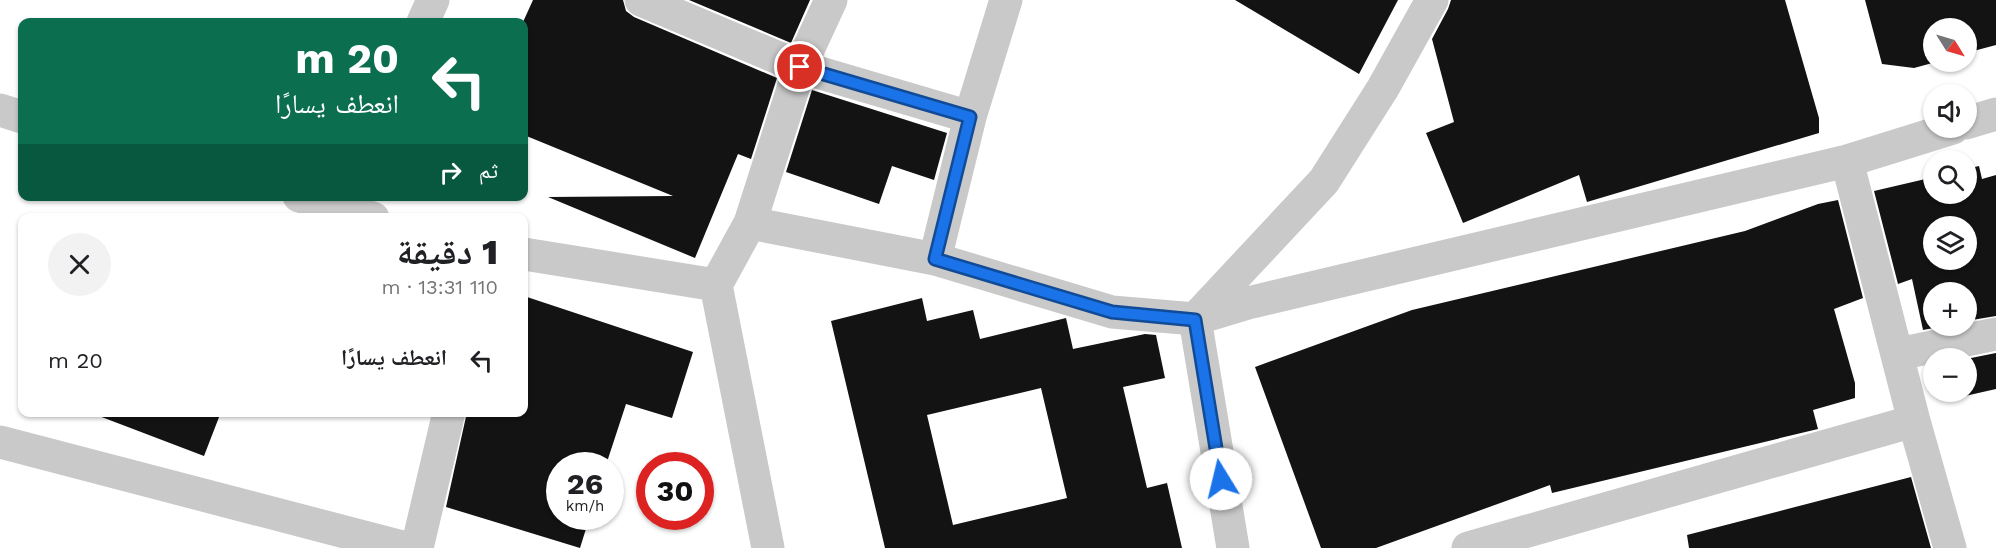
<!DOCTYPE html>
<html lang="ar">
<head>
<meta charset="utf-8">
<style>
  body { margin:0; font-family:"Work Sans","Noto Naskh Arabic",sans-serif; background:#f2f2f2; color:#202124; direction:rtl; height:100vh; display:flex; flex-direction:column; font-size:22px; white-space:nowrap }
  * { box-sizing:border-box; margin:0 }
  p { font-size:20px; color:#757577 }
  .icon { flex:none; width:33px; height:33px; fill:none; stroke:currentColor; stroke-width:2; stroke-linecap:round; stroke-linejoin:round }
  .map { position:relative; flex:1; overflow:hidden; direction:ltr }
  .details { position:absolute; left:18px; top:213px; width:510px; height:204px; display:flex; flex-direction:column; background:#fff; border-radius:12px; box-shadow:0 2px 4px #0004; direction:rtl }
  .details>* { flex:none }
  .guide { position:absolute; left:18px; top:18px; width:510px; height:183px; border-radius:12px; box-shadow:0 2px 4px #0004; direction:rtl; background:#0b6e4f; color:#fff; overflow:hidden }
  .needle { width:39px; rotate:127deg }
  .tools { position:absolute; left:1923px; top:18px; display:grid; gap:12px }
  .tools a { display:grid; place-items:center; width:54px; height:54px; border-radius:50%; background:#fff; box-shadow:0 2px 4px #0004; font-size:30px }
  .speed { position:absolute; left:546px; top:452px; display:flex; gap:12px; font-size:30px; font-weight:700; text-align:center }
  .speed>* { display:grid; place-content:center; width:78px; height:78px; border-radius:50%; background:#fff; box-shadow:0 2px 4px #0004; line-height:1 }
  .speed small { font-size:15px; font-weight:400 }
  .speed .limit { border:9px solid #d22; background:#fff; color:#111 }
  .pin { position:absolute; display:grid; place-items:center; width:51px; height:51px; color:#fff; margin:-26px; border:3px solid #fff; border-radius:50%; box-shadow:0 2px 6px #0007 }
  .me { position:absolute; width:66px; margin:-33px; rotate:351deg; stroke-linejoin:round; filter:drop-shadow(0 0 4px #0008) }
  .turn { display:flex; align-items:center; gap:21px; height:126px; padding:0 30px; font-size:27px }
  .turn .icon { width:78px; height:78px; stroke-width:2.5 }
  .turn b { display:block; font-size:42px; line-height:51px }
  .then { display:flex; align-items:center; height:57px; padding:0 30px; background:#0003; gap:12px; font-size:22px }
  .round { display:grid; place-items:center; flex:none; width:63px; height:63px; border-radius:32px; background:#f2f2f2 }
  .overview { display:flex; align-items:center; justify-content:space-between; height:102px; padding:0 30px }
  h1 { font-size:36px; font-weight:800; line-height:45px }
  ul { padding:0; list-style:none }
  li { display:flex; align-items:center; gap:18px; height:90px; padding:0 30px }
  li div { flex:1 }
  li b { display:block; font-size:22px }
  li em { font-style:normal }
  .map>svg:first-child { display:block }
  .building { fill:#131313; fill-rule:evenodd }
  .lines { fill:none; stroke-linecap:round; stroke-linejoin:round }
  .street { stroke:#c9c9c9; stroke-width:33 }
  .route-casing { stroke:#114b97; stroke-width:15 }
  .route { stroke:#1a73e8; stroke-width:10 }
</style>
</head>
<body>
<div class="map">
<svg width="1996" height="548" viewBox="0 0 1996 548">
  <rect width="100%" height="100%" fill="#fff"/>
  <path class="building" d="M 533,0 L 623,0 L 626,11 L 634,17 L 777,78 L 751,159 L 738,154 L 695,258 L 548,197 L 673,196 L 524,135 L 523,22 Z
    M 689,0 L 810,0 L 791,43 Z
    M 1235,0 L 1398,0 L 1359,74 Z
    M 1451,0 L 1785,0 L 1819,118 L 1819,133 L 1587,202 L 1579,175 L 1463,223 L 1426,133 L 1454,122 L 1432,39 L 1448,9 Z
    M 1865,0 L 1996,0 L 1996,45 L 1966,53 L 1966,28 L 1934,28 L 1934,62 L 1936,62 L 1914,68 L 1882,64 Z
    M 812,90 L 947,133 L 934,180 L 892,166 L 879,204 L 786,172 Z
    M 1979,166 L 1982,179 L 1996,175 L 1996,316 L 1966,321 L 1966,292 L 1934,292 L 1934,326 L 1944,326 L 1923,330 L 1912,279 L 1898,284 L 1874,191 L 1934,177 L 1934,194 L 1966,194 L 1966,169 ZM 1934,226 L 1966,226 L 1966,260 L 1934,260 Z
    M 1838,200 L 1863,298 L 1834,309 L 1855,383 L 1855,398 L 1813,410 L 1818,429 L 1552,493 L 1550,485 L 1376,548 L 1321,548 L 1255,367 L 1412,310 L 1745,231 L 1818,204 Z
    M 524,296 L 693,352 L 672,418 L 626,404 L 606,465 L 560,465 L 560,516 L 590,516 L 580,548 L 446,507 L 467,412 L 524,412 Z
    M 922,298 L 927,321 L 973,310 L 980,339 L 1066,318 L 1073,349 L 1145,334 L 1156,335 L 1165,378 L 1123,387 L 1147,488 L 1167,483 L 1182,548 L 885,548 L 831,321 ZM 1041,388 L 1067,498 L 953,525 L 927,415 Z
    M 1996,353 L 1996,389 L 1965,396 L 1966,359 Z
    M 100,412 L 221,412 L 204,456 L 99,416 Z
    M 1911,477 L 1931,548 L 1689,548 L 1687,535 Z"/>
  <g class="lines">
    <path class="street" d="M 641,0 L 800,67 L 970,117
      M 423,22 L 433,0
      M 0,110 L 22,117
      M 1966,123 L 1996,114
      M 1847,161 L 1914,421 L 1950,548
      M 299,196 L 373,218
      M 750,223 L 935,259 L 1112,312 L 1195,319 L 1248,303 L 1847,161 L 1953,128
      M 524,254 L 716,285
      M 935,259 L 970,117 L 1006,0
      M 1898,354 L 1996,334
      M 0,442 L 406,548
      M 417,548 L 449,412
      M 768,548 L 716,285 L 750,223 L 800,67 L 831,0
      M 1233,548 L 1195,319 L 1324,181 L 1383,88 L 1432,0
      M 1468,548 L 1914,421"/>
  </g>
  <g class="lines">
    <g class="route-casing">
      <path id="route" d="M 800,67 L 970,117 L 935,259 L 1112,312 L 1195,320 L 1221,479"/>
    </g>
    <use href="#route" class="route"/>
  </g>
</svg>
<div class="tools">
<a><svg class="needle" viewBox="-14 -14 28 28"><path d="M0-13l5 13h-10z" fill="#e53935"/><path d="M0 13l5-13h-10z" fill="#757577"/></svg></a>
<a><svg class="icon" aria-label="sound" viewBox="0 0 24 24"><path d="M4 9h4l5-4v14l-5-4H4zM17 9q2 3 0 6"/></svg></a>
<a><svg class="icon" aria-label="search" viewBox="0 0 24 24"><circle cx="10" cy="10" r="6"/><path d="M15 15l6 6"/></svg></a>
<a><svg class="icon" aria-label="layers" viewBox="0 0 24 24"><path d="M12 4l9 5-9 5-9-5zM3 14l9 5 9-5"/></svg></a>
<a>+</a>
<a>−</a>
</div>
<div class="speed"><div>26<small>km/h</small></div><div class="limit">30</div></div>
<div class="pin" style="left:800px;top:67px;background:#d93025"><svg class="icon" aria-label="arrive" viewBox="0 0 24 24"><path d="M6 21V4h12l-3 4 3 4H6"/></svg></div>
<svg class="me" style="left:1221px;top:479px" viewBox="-20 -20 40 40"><circle r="19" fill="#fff"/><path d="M0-13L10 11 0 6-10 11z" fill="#1a73e8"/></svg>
<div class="guide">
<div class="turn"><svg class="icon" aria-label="left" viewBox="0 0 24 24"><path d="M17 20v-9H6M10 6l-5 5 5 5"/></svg><div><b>20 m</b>انعطف يسارًا</div></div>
<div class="then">ثم<svg class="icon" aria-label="right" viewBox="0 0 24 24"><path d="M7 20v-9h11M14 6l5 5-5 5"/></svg></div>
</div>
<section class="details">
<div class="overview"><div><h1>1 دقيقة</h1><p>110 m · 13:31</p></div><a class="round"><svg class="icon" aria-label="close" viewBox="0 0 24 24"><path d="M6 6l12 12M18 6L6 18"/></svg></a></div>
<ul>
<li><svg class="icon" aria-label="left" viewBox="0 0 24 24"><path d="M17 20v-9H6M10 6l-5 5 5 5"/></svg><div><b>انعطف يسارًا</b></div><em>20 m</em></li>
</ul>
</section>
</div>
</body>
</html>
